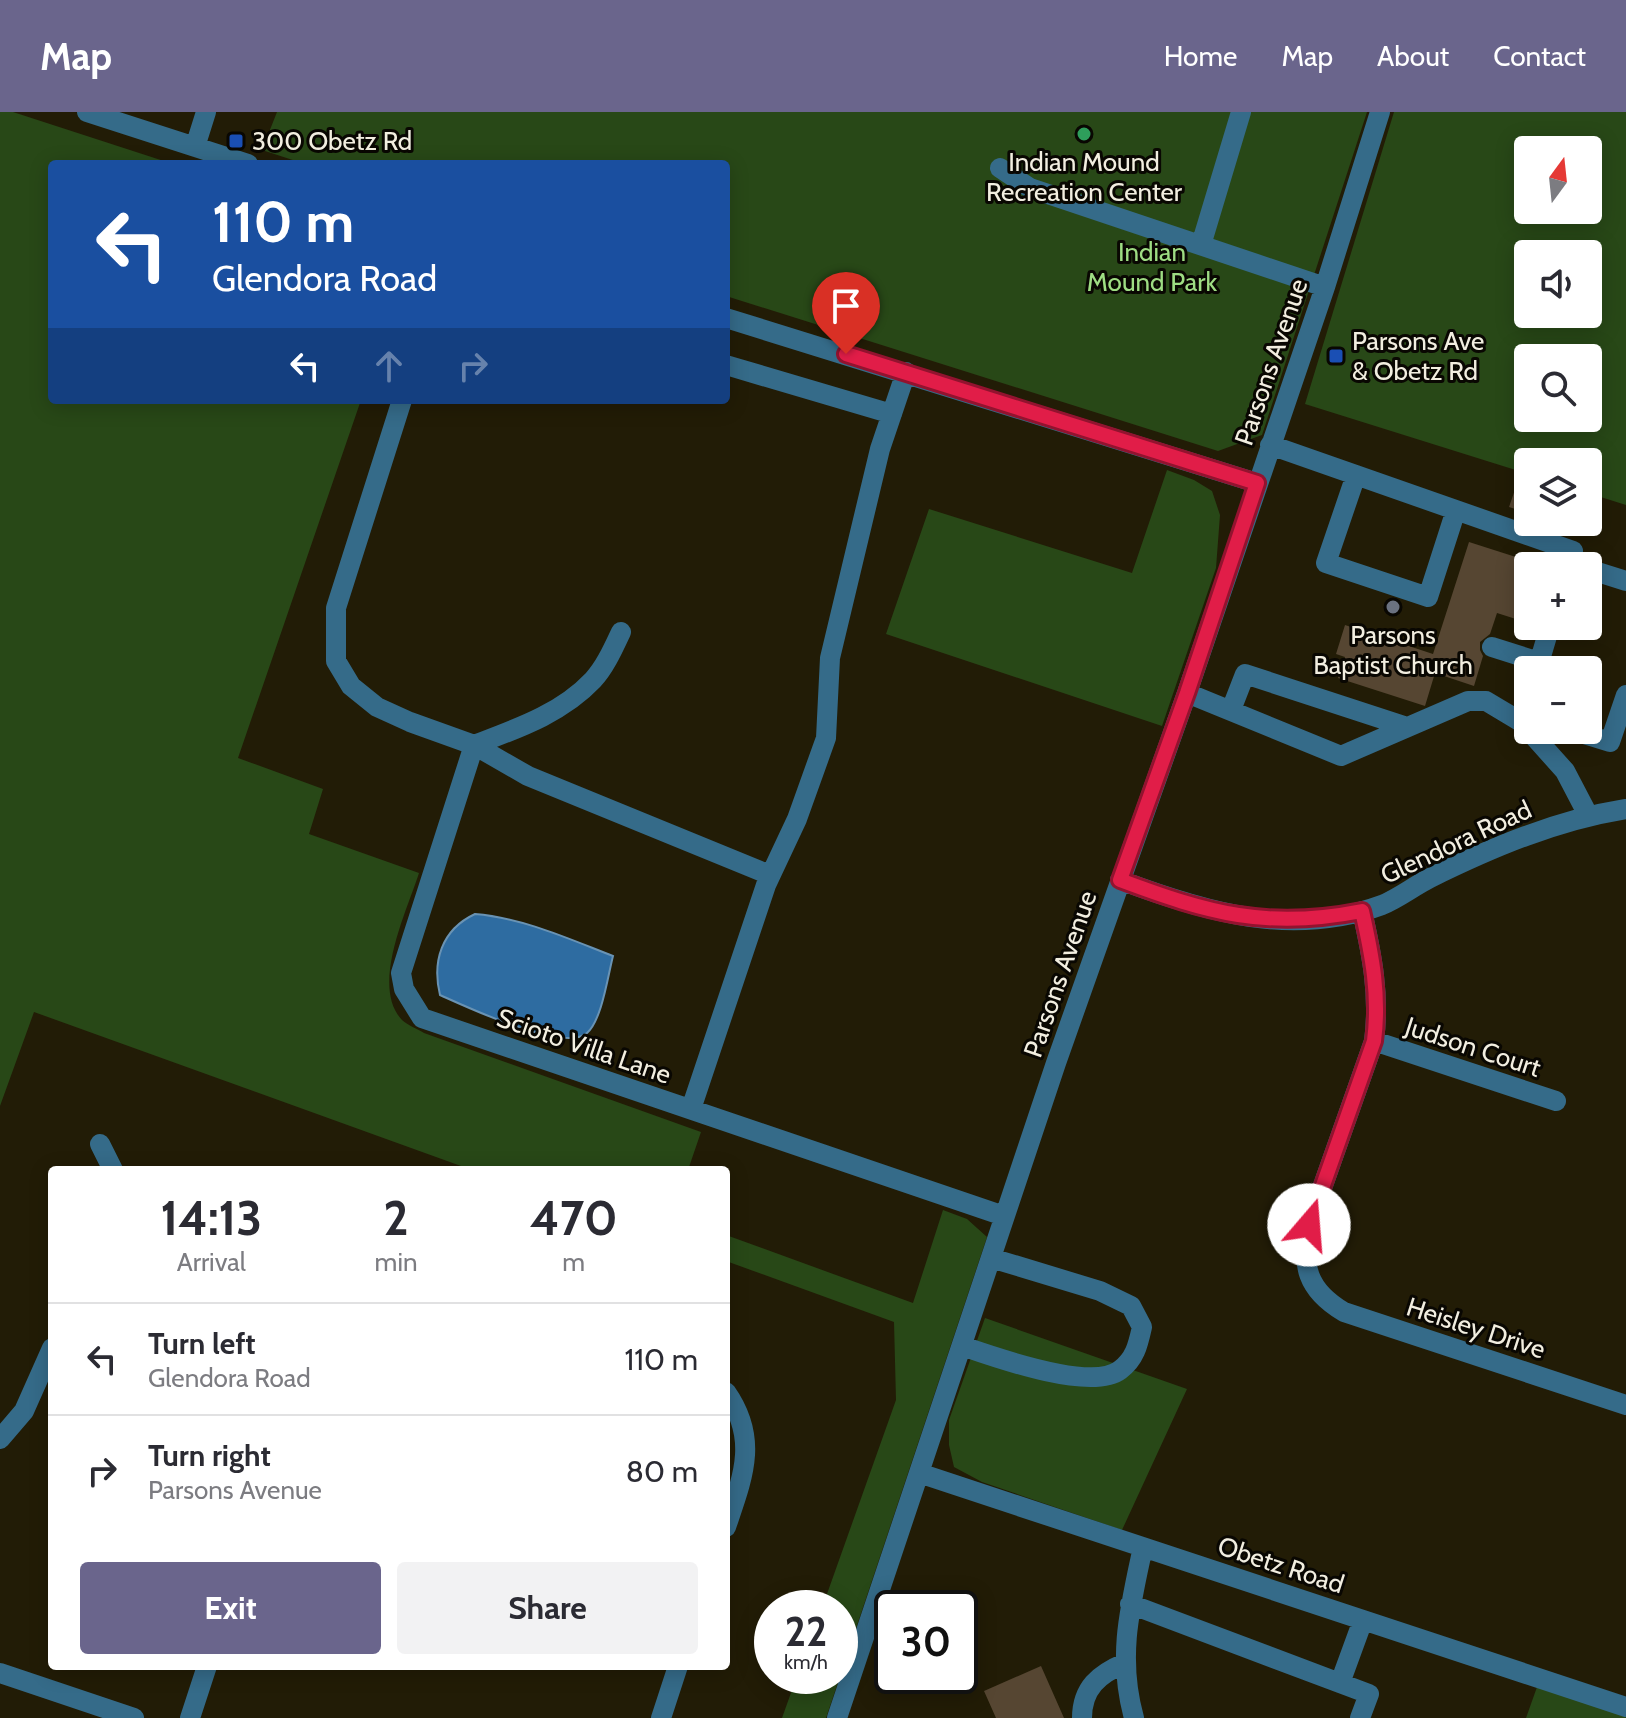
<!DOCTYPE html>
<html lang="en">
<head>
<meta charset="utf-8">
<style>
  body { margin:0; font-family:Cabin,sans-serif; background:#f2f2f3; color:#2b2b33; height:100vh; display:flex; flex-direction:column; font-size:30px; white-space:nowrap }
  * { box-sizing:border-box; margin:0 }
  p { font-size:26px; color:#7c7c81 }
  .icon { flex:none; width:44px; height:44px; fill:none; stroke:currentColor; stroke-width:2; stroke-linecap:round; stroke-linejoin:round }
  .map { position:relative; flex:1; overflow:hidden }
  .drawer { position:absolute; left:48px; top:1054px; width:682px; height:504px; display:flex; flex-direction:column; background:#fff; border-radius:8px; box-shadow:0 4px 20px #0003 }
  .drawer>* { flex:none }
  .banner { position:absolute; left:48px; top:48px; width:682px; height:244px; border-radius:8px; box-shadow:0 4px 20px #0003; background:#1a4fa0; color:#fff; overflow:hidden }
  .needle { width:52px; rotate:15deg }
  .controls { position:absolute; left:1514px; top:24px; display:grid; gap:16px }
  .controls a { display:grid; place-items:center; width:88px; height:88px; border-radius:8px; background:#fff; box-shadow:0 4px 20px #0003; font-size:40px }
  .speed { position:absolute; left:754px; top:1478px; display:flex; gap:16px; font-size:40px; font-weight:700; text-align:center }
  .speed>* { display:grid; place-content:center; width:104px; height:104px; border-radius:50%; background:#fff; box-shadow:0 4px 20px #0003; line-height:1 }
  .speed small { font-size:20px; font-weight:400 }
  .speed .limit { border:4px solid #111; border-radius:12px; background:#fff; color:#111 }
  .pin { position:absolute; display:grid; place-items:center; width:68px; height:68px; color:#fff; margin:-82px -34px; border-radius:50% 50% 50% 0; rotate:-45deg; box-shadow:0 0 8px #0007 }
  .pin .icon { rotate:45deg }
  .me { position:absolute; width:88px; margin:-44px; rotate:18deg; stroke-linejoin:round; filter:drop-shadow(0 0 6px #0008) }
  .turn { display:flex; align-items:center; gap:28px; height:168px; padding:0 32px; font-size:36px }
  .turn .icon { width:104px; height:104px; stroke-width:2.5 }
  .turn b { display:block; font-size:56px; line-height:68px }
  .lanes { display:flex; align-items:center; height:76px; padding:0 32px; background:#0003; justify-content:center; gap:40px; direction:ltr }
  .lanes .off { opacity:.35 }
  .eta { display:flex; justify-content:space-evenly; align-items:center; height:136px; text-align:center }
  .eta b { font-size:48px; font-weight:800; line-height:56px }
  .cta { display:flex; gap:16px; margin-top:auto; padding:16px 32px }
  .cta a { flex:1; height:92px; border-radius:8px; background:#6a658c; color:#fff; font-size:32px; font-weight:800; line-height:92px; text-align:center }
  .cta a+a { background:#f2f2f3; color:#2b2b33 }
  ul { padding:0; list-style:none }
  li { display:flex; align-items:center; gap:24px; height:112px; padding:0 32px; border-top:2px solid #e1e1e2 }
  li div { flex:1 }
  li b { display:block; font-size:30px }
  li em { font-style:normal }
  header { display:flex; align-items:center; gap:48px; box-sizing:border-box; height:112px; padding:0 40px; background:#6a658c; color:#fff }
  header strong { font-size:38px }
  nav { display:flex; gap:44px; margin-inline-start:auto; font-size:28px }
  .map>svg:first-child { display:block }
  .green { fill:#284817; fill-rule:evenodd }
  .water { fill:#2e6ca1; stroke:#6993b4; stroke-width:2 }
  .building { fill:#564632 }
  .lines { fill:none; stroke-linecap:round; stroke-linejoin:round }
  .minor { stroke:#356b89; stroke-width:20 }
  .route-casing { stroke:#92132f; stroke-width:20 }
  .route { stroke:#e11d48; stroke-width:14 }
  .leisure-dot { fill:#2e9e5b; stroke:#090702; stroke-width:3 }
  .transit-dot { fill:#1a4fb4; stroke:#090702; stroke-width:3 }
  .worship-dot { fill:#6b7280; stroke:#090702; stroke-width:3 }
  .labels { text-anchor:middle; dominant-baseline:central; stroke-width:6; stroke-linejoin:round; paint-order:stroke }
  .poi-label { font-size:26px; fill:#f2eee0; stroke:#090702; text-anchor:start }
  .park-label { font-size:26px; fill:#9edd83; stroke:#090702 }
  .street-label { font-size:26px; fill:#f2eee0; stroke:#090702 }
</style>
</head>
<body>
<header>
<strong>Map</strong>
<nav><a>Home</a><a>Map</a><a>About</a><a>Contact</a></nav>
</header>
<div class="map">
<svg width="1626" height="1606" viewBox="0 0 1626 1606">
  <rect width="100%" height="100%" fill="#221c06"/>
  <path class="green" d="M 0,0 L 13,0 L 173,52 L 52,52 L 52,288 L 361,288 L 238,646 L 323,677 L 309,722 L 419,761 C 407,799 370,874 402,908 C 407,913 418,917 424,921 L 701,1020 L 688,1058 L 472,1058 L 34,900 L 0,994 Z
    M 277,0 L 1367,0 L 1262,323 L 1218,339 L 726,184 L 726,52 L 305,52 L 262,38 Z
    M 1394,0 L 1626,0 L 1626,393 L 1588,381 L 1588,350 L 1528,350 L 1528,362 L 1305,292 ZM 1528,38 L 1588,38 L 1588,98 L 1528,98 ZM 1528,142 L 1588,142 L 1588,202 L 1528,202 ZM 1528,246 L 1588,246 L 1588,306 L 1528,306 Z
    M 1167,358 L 1194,368 L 1212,379 L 1220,403 L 1216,456 L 1162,614 L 886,522 L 929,397 L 1132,461 Z
    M 943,1098 L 967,1107 L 987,1125 L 826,1606 L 782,1606 L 797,1564 L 840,1564 L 840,1496 L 822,1496 L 896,1288 L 894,1210 L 726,1149 L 726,1123 L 913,1191 Z
    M 985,1206 L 1187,1277 L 1122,1418 L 982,1370 L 954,1355 L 949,1333 L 949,1308 Z
    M 1537,1575 L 1626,1604 L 1626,1606 L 1526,1606 Z"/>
  <path class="water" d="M 475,802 C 523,806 569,827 613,844 C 608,863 602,908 587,921 C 564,941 467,895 440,883 C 432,850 441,818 475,802 Z"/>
  <path class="building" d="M 1526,346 L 1528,347 L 1528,401 L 1509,395 Z
    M 1469,430 L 1528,449 L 1528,511 L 1497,501 L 1490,522 L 1480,530 L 1480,538 L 1483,544 L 1474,574 L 1435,561 L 1425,594 L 1338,566 L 1345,545 L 1336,542 L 1345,513 L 1433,542 Z
    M 1041,1554 L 1064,1606 L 996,1606 L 984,1579 Z"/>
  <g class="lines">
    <path class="minor" d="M 87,0 L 248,52
      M 195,35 L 206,0
      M 1000,56 L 1030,76 L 1325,175
      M 1201,133 L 1241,0
      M 726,206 L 1257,371
      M 726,253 L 892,302
      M 402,288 L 336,496 L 336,549 L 351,574 L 377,595 L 410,610 L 474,633 L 528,664 L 770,763
      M 1270,333 L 1573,439 L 1569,454
      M 1356,363 L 1326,451 L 1428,485 L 1456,398
      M 1588,457 L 1626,469
      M 1492,535 L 1539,550
      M 1537,558 L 1550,514
      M 1187,581 L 1341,644 L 1468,589 L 1486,589 L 1521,610 L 1528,587
      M 1231,598 L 1245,562 L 1407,615
      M 1521,610 L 1565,659 L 1588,703
      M 1571,618 L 1610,630 L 1626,583
      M 474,633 L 401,861 L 404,877 L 422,906 L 1004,1104
      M 474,633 C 516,617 561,602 593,568 C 605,555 613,537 621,520
      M 1120,768 C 1205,800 1292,826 1382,793 C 1399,786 1414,774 1430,766 C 1493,735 1557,708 1626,697
      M 1362,799 C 1372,843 1380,884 1374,929 L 1309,1113 C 1301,1154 1307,1178 1344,1200 L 1626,1293
      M 1374,929 L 1556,989
      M 691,997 L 766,773 L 797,707 L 826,626 L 830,546 L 880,337 L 906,260
      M 100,1032 L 113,1058
      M 962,1234 C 994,1245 1091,1280 1120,1258 C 1135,1247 1138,1233 1142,1215 L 1131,1194 L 1100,1179 L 991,1146
      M 726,1280 C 759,1327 743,1365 726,1415
      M 0,1327 L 24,1299 L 52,1236
      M 919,1361 L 1626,1595
      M 1130,1492 L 1369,1582 L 1360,1606
      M 0,1561 L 134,1606
      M 1340,1571 L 1363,1508
      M 190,1606 L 207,1554
      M 661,1606 L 678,1554
      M 837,1606 L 1056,951 L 1187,581 L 1325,175 L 1380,0
      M 1082,1606 C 1082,1576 1099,1562 1125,1551
      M 1134,1606 C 1117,1545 1130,1495 1143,1435"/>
  </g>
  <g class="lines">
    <g class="route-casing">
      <path id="route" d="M 846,242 L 1257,371 L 1187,581 L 1120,768 C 1208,801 1267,818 1362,799 C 1372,843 1380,884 1374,929 L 1309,1113"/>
    </g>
    <use href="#route" class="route"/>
  </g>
  <circle class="leisure-dot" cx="1084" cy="22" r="8"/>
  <g class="transit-dot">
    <rect x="228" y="21" width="16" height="16" rx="4"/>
    <rect x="1328" y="236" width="16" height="16" rx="4"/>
  </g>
  <circle class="worship-dot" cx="1393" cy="495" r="8"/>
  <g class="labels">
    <g class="poi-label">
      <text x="252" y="29">300 Obetz Rd</text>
      <text x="1084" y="50" text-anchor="middle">Indian Mound<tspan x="1084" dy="30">Recreation Center</tspan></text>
      <text x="1352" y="229">Parsons Ave<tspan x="1352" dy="30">&amp; Obetz Rd</tspan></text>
      <text x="1393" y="523" text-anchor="middle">Parsons<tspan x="1393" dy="30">Baptist Church</tspan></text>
    </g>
    <g class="park-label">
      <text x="1152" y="140">Indian<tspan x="1152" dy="30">Mound Park</tspan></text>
    </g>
    <g class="street-label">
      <text transform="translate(1271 250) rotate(-71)">Parsons Avenue</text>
      <text transform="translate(1456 730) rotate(-25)">Glendora Road</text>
      <text transform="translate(1060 862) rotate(-71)">Parsons Avenue</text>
      <text transform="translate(584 934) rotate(19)">Scioto Villa Lane</text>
      <text transform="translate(1473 935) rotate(18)">Judson Court</text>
      <text transform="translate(1476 1216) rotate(18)">Heisley Drive</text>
      <text transform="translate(1281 1453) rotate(18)">Obetz Road</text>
    </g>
  </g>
</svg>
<div class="controls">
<a><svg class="needle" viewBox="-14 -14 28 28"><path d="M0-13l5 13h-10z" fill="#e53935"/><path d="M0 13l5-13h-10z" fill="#7c7c81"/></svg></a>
<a><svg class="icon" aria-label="sound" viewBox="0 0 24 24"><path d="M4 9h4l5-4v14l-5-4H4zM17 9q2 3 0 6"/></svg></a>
<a><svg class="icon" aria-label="search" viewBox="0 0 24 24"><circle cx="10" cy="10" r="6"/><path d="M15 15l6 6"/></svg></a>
<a><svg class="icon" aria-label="layers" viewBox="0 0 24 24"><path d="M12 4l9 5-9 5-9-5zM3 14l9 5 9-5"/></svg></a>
<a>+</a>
<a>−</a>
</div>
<div class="speed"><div>22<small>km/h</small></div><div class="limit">30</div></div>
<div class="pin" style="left:846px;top:242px;background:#d93025"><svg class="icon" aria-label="arrive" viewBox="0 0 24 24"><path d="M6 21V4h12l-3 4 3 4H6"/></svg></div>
<svg class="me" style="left:1309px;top:1113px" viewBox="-20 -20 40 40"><circle r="19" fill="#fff"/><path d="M0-13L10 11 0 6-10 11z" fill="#e11d48"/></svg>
<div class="banner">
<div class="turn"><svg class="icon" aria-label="left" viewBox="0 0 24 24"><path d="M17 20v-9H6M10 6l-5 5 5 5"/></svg><div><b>110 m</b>Glendora Road</div></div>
<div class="lanes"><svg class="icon" aria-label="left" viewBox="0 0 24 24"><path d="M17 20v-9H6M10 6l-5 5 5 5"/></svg><svg class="icon off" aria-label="ahead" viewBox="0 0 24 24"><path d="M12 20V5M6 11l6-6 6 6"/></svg><svg class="icon off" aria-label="right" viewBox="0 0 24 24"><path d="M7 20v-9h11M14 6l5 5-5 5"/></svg></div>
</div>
<section class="drawer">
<div class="eta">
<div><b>14:13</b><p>Arrival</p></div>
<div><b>2</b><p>min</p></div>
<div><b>470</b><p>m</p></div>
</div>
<ul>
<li><svg class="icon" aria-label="left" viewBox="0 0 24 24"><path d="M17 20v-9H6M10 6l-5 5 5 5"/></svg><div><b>Turn left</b><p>Glendora Road</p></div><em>110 m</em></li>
<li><svg class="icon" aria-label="right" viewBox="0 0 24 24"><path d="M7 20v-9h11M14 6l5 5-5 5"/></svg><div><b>Turn right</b><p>Parsons Avenue</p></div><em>80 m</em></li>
</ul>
<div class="cta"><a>Exit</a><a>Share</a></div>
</section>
</div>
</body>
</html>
